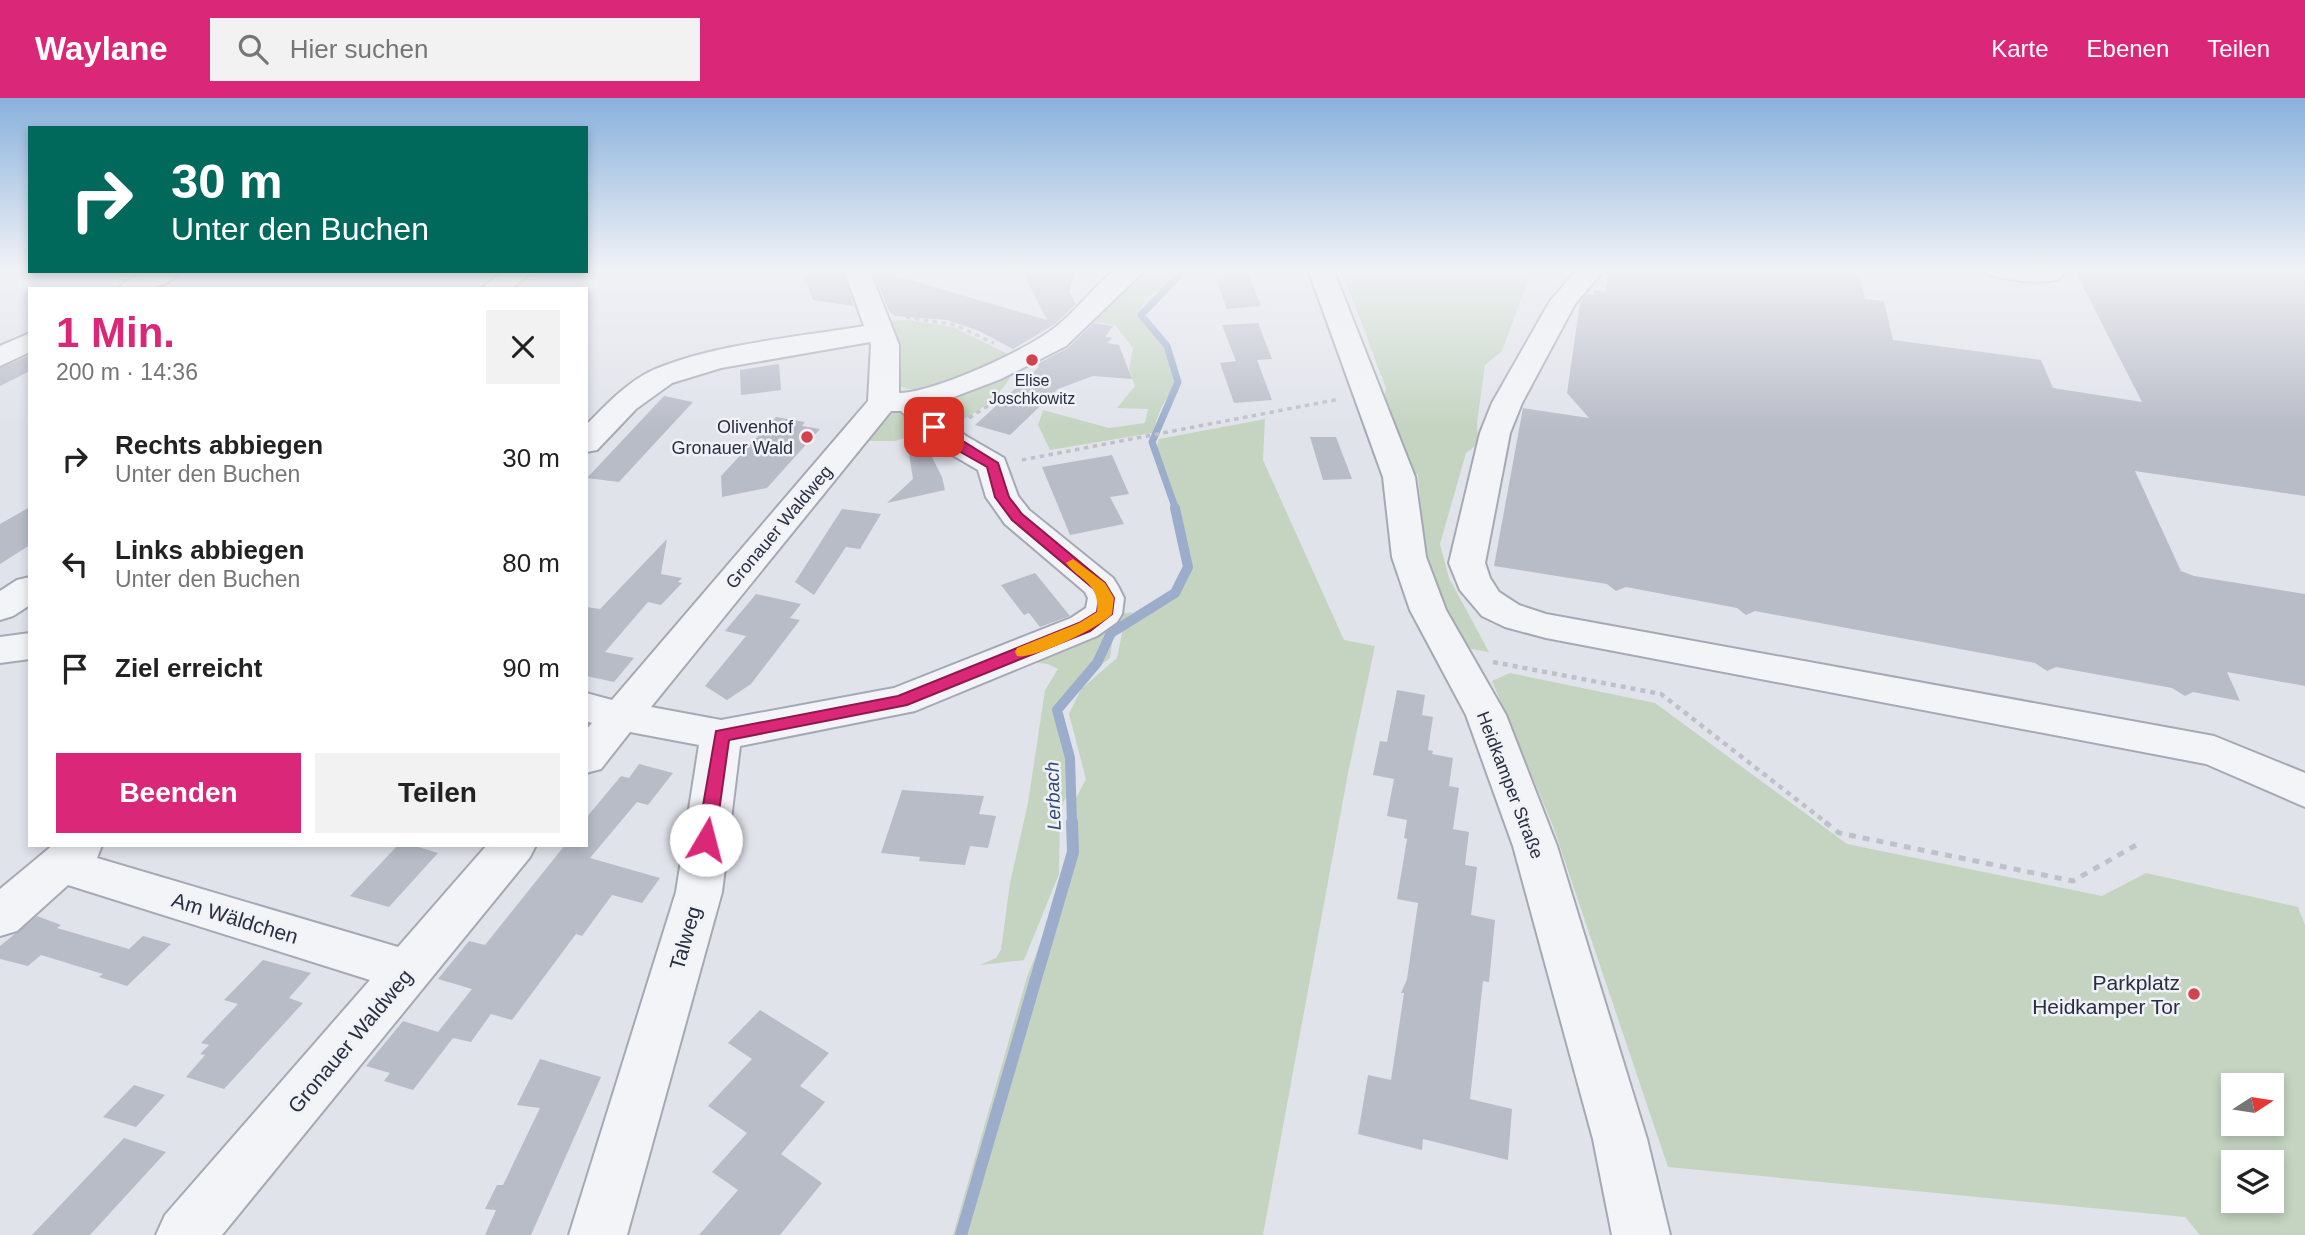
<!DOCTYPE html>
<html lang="de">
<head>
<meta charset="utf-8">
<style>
  body { margin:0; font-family:Arial,sans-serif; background:#f2f2f2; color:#222; height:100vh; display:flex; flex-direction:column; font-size:26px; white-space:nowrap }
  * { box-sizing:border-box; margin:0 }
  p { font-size:23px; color:#767676 }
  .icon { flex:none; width:38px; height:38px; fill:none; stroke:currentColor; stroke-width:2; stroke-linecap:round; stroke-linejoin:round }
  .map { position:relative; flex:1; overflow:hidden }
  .drawer { position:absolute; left:28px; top:189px; width:560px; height:560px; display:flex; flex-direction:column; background:#fff; border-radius:0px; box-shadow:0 4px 10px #0003 }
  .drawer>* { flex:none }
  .guide { position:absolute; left:28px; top:28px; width:560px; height:147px; border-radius:0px; box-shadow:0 4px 10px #0003; background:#00695c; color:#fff; overflow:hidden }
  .needle { width:46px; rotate:78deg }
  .tools { position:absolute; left:2221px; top:975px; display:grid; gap:14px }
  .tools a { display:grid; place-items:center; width:63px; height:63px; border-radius:0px; background:#fff; box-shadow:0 4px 10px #0003; font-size:35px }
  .pin { position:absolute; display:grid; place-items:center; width:60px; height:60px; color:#fff; margin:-30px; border-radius:14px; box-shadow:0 4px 10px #0006 }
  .me { position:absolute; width:77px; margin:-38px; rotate:8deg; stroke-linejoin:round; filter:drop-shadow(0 0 5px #0008) }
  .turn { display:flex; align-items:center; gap:24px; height:147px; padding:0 28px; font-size:32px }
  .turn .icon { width:91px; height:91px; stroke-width:2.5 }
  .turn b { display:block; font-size:49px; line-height:60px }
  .round { display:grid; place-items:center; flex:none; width:74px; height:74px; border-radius:0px; background:#f2f2f2 }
  .head { display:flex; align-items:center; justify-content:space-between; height:119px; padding:0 28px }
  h1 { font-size:42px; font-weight:600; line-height:52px; color:#db2777 }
  .cta { display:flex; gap:14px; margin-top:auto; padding:14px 28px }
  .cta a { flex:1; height:80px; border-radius:0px; background:#db2777; color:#fff; font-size:28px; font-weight:600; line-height:80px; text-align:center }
  .cta a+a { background:#f2f2f2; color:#222 }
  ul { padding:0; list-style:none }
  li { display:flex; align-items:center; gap:21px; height:105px; padding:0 28px }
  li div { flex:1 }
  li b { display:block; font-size:26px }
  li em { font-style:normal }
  header { display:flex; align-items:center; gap:42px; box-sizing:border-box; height:98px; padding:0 35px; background:#db2777; color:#fff }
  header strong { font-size:33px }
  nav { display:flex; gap:38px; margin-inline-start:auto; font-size:24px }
  .search { width:490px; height:63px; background:#f2f2f2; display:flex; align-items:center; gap:18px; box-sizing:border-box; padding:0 24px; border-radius:0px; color:#767676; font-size:26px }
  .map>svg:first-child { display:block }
  .green { fill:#c4d4c1; fill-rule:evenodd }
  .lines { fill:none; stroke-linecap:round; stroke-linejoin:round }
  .stream-far2 { stroke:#9badca; stroke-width:7 }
  .stream-far1 { stroke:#9badca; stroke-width:10 }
  .stream { stroke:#9badca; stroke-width:12 }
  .building { fill:#b8bcc7 }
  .minor-casing { stroke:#a5a9b4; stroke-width:4 }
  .path-far2 { stroke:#bec1c9; stroke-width:3.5; stroke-dasharray:4.5 4.5; stroke-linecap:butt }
  .path-far1 { stroke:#bec1c9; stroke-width:4.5; stroke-dasharray:5 5; stroke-linecap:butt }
  .path { stroke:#bec1c9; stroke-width:5; stroke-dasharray:7 7; stroke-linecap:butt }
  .minor { fill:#f3f4f8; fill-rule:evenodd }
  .route { fill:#db2777; stroke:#8e194d; stroke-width:2 }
  .slow { fill:#f59e0b }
  .poi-dot { fill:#d1444b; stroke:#f0f2f7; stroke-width:2.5 }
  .labels { text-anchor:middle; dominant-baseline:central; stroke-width:5; stroke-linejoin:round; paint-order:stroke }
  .far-poi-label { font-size:16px; fill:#292f42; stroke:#f0f2f7 }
  .poi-label { font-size:18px; fill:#292f42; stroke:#f0f2f7; text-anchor:end }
  .street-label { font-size:18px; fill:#292f42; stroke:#f0f2f7 }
  .water-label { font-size:19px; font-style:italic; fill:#324a76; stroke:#f0f2f7 }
  .near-street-label { font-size:21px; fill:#292f42; stroke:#f0f2f7 }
  .near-poi-label { font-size:21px; fill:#292f42; stroke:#f0f2f7; text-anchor:end }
</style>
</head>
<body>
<header>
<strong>Waylane</strong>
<div class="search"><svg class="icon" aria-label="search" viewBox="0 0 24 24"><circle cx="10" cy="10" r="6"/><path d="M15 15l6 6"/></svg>Hier suchen</div>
<nav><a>Karte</a><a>Ebenen</a><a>Teilen</a></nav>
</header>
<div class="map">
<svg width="2305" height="1137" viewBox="0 0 2305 1137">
  <rect width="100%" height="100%" fill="#e0e3ea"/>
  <path class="green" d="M 1152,171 L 1182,171 L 1174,183 L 1146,200 L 1138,219 L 1161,241 L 1176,285 L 1161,310 L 1152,335 L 1050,352 L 1038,327 L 1043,312 L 1109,330 L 1145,325 L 1148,311 L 1117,310 L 1135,288 L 1129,272 L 1133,250 L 1115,227 L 1093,224 L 1114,200 Z
    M 1341,171 L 1532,171 L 1502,253 L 1485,267 L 1477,324 L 1478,346 L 1466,355 L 1440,446 L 1449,480 L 1489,554 L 1467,550 L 1437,497 L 1419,444 L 1424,442 L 1418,377 L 1408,373 L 1383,304 L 1386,290 Z
    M 908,222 L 953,229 L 1010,257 C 978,272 932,304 897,287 L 883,223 Z
    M 1015,269 C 1011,290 960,337 938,321 C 932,317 929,308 926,302 Z
    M 903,312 L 926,334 L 895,343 L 869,343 L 868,340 L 887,316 Z
    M 1265,321 L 1263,362 L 1344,542 L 1375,548 L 1348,675 L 1263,1137 L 953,1137 L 1027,879 L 1068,777 L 1070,712 L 1086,681 L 1069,616 L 1081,591 L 1117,560 L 1124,525 L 1140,512 L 1174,494 L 1187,482 L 1191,468 L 1182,419 L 1164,383 L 1156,350 L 1159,341 Z
    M 1133,514 L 1114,532 L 1110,560 L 1071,590 L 1056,614 L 1076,680 L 1060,711 L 1059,776 L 1024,862 L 980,867 L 996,860 L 1001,852 L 1010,785 L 1028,705 L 1045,592 L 1058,571 L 1048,566 L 1031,564 L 1114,517 Z
    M 1510,575 L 1655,605 L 1847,746 L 2102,798 L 2146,775 L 2298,809 L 2305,827 L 2305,1137 L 2200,1137 L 2185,1119 L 1668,1069 L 1553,728 L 1492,583 ZM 2272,987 L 2272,1026 L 2233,1026 L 2233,987 ZM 2272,1064 L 2272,1102 L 2233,1102 L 2233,1064 Z"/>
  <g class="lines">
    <path class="stream-far2" d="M 1176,412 L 1152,344 L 1178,284 L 1167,248 L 1141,217 L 1185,171"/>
    <path class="stream-far1" d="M 1072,726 L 1070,660 L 1057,612 L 1097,565 L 1111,535 L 1175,495 L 1188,469 L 1175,410"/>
    <path class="stream" d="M 961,1137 L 1073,754 L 1072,724"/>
  </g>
  <path class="building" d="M 801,171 L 842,171 L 854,208 L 813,202 Z
    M 872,171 L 1047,222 L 1021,171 L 1076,171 L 1069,193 L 1076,206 L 1055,226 L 1013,251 L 979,233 L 947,222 L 895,218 L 889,213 Z
    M 1608,171 L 1858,171 L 1865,201 L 1884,203 L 1893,242 L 2041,262 L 2053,290 L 2142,304 L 2074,171 L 2305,171 L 2305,398 L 2135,373 L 2181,473 L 2194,478 L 2305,496 L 2305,588 L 2227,574 L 2240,603 L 2193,594 L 2185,598 L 2172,590 L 2056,569 L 2047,573 L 2035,565 L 1755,513 L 1746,517 L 1737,510 L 1626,489 L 1616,493 L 1607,486 L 1494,468 L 1523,310 L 1589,320 L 1567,295 L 1580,205 L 1587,196 L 1594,197 L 1594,192 L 1606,194 Z
    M 1248,176 L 1261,208 L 1227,211 L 1215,178 Z
    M 1094,225 L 1113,228 L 1105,239 L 1112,240 L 1107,245 L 1119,247 L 1132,281 L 1093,278 L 1058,291 L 1010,337 L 975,327 L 1039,269 L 1035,267 L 1068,250 Z
    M 1258,225 L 1272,261 L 1257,262 L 1272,302 L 1234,305 L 1220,265 L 1236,263 L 1222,227 Z
    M 30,257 L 30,273 L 0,288 L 0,270 Z
    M 779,266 L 781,292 L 741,297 L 740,272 Z
    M 664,298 L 693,304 L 619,384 L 587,380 Z
    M 903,318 L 919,333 L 942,379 L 945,392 L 887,405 L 913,381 Z
    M 776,319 L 805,324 L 802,328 L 820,331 L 767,390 L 722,399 L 721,378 Z
    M 1310,339 L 1336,339 L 1352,381 L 1323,382 Z
    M 1112,357 L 1129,396 L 1110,399 L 1124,426 L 1070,437 L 1042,369 Z
    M 30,409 L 30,447 L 0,466 L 0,426 Z
    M 842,411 L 881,416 L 860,451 L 846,449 L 814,497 L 795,484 Z
    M 667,441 L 661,476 L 682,480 L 678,484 L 682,485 L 661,507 L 648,504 L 605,554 L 634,560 L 614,584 L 586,578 L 586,509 L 600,511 Z
    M 1035,475 L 1053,497 L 1070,518 L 1040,529 L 1029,515 L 1024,517 L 1001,487 Z
    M 756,496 L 801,506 L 790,520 L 800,522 L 751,586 L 727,602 L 705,588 L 746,538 L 725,533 Z
    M 1397,592 L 1425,597 L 1422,617 L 1433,619 L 1428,652 L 1433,653 L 1432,656 L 1453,660 L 1449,688 L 1459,690 L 1453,731 L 1469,734 L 1465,767 L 1477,769 L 1471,817 L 1495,822 L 1489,884 L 1483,883 L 1470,1001 L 1512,1011 L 1508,1062 L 1423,1041 L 1422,1052 L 1358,1036 L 1368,977 L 1391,982 L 1404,895 L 1401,895 L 1407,881 L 1418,805 L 1397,801 L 1407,741 L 1404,740 L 1407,722 L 1387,718 L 1394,681 L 1373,677 L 1380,643 L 1387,644 Z
    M 639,666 L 673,675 L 648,707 L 637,704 L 590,760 L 660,780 L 642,805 L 612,797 L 582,838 L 576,836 L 512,922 L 491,916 L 471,944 L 453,940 L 413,992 L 384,983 L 390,975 L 366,968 L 403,923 L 438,934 L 472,891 L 438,881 L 469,843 L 485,847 L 565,747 L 586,747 L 586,720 L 621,678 L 629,680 Z
    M 902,692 L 984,698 L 979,716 L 996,718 L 988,750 L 970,748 L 965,767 L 919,763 L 920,759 L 881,755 Z
    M 398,747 L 412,747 L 438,755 L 389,809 L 350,798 Z
    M 37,818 L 61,827 L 57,830 L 129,851 L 143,838 L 171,846 L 127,888 L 99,879 L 103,876 L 41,857 L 28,868 L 0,861 L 0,848 Z
    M 263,862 L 311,875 L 289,900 L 303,905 L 224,991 L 186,979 L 205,957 L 200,956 L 209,947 L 201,945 L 238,906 L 224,902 Z
    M 760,912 L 829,955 L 800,988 L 825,1004 L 781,1056 L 822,1085 L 780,1137 L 699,1137 L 738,1092 L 712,1074 L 747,1035 L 708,1008 L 752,961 L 728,945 Z
    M 540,961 L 601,979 L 531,1137 L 485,1137 L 496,1112 L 485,1111 L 497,1087 L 503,1087 L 540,1010 L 517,1007 Z
    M 134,987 L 165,997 L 136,1029 L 103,1019 Z
    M 124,1040 L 166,1054 L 90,1137 L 32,1137 Z"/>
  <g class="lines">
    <g class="minor-casing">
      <path id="minor" d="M 844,171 L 869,171 L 899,247 L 899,295 C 936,294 1027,252 1057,228 C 1078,211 1094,188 1115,172 L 1146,171 L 1066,248 L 1001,281 L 930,308 L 966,338 L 1004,360 L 1018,398 L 1029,412 L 1113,480 L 1118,488 L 1124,500 L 1122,516 L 1117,524 L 1097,538 L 915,613 L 740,648 L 722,794 L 627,1137 L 569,1137 L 676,794 L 699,647 L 630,634 L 601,671 L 586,675 L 586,632 L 592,625 L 586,623 L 586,595 L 612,602 L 868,303 L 871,247 L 870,244 L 721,270 L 672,285 L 636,311 L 597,352 L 586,354 L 586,327 C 606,307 627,284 653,272 C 713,246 799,239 864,228 ZM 891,313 L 901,313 L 944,352 L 978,372 L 986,399 L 1005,426 L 1085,494 L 1088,500 L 1086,510 L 1071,520 L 894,590 L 721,622 L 651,609 Z
        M 1308,171 L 1333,171 L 1415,379 L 1426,459 L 1446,512 L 1506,617 L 1557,748 L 1647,1041 L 1670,1137 L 1612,1137 L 1593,1041 L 1513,748 L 1466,617 L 1410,512 L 1392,459 L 1383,379 Z
        M 1578,171 L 1605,171 L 1575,206 L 1522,305 L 1510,335 L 1485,465 L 1490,480 L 1499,494 L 1519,507 L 1546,516 L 2214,638 L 2305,675 L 2305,709 L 2206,666 L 1546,540 L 1505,529 L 1482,518 L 1460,492 L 1449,465 L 1480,335 L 1492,305 L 1550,203 Z
        M 1983,171 L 2060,171 L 2063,176 L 2059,181 C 2038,187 2008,182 1987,176 Z
        M 147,173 L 180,173 C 166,193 140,191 119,191 L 123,185 Z
        M 503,173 L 533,173 L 511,191 L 481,191 Z
        M 30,235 L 30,254 L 0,268 L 0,248 Z
        M 30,479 L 30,507 L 13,518 L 0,522 L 0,493 L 17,482 Z
        M 30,535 L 30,561 L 0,565 L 0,539 Z
        M 53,747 L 102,747 L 97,760 L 398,849 L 487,747 L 536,747 L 530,759 L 222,1137 L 156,1137 L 165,1117 L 370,882 L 68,787 L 17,833 L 0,838 L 0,791 Z"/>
    </g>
    <path class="path-far2" d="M 906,219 L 955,227 L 994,245
      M 969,320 L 997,302
      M 1022,362 L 1340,301"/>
    <path class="path-far1" d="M 1493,564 L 1661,596 L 1828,726"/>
    <path class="path" d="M 1825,724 L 1839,735 L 2073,783 L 2138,746"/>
    <use href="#minor" class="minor"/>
  </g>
  <linearGradient id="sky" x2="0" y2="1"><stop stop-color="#89b1dc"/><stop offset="0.52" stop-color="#f1f2f6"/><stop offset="1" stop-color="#f1f2f6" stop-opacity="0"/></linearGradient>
  <rect width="2305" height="330" fill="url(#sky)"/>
  <path class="route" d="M 934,325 L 998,365 L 1009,399 L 1022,416 L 1105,485 L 1114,500 L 1112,516 L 1090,533 L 907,607 L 729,642 L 715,742 L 713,747 L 700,747 L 697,742 L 716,633 L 898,598 L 1079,525 L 1097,514 L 1099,500 L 1094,491 L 1012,422 L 995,399 L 987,369 L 950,348 L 930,331 L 930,326 Z"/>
  <path class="slow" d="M 1073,461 L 1105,485 L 1114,500 L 1112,516 C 1101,529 1033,562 1017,558 L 1015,554 L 1017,550 L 1079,525 L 1097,514 C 1100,485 1081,484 1066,465 Z"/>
  <g class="poi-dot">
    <circle cx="1032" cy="262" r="7"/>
    <circle cx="807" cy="339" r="7"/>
    <circle cx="2194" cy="896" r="7"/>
  </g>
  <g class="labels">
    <g class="far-poi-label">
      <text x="1032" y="282">Elise<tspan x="1032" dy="18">Joschkowitz</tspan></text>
    </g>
    <g class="poi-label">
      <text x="793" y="329">Olivenhof<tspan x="793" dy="21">Gronauer Wald</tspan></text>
    </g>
    <g class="street-label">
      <text transform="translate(779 429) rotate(-50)">Gronauer Waldweg</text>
      <text transform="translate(1510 687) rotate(69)">Heidkamper Straße</text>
    </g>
    <g class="water-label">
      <text transform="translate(1053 698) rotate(-92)">Lerbach</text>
    </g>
    <g class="near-street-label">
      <text transform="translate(235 820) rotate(17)">Am Wäldchen</text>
      <text transform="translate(685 840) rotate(-74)">Talweg</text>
      <text transform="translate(350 943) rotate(-50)">Gronauer Waldweg</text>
    </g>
    <g class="near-poi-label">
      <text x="2180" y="884">Parkplatz<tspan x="2180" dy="24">Heidkamper Tor</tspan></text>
    </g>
  </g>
</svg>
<div class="tools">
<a><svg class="needle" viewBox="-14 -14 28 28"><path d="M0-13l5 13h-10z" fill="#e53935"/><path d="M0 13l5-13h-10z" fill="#767676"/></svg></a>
<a><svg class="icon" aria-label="layers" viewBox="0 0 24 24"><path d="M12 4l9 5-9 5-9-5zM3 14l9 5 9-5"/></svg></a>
</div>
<div class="pin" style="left:934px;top:329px;background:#d93025"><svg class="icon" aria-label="arrive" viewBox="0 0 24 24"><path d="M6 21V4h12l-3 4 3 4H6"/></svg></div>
<svg class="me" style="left:706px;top:742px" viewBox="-20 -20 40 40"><circle r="19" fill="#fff"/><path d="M0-13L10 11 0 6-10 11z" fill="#db2777"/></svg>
<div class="guide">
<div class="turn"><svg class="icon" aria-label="right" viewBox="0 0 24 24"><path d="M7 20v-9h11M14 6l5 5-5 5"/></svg><div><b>30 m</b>Unter den Buchen</div></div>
</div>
<section class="drawer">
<div class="head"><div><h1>1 Min.</h1><p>200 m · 14:36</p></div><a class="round"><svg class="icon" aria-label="close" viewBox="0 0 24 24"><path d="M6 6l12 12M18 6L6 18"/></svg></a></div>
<ul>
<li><svg class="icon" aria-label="right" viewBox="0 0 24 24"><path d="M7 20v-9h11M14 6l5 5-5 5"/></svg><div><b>Rechts abbiegen</b><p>Unter den Buchen</p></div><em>30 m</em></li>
<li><svg class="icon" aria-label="left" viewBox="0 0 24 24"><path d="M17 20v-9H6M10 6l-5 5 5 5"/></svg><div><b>Links abbiegen</b><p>Unter den Buchen</p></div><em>80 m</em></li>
<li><svg class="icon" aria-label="arrive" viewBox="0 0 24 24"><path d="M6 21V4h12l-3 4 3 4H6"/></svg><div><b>Ziel erreicht</b></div><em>90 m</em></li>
</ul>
<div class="cta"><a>Beenden</a><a>Teilen</a></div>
</section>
</div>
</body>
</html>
